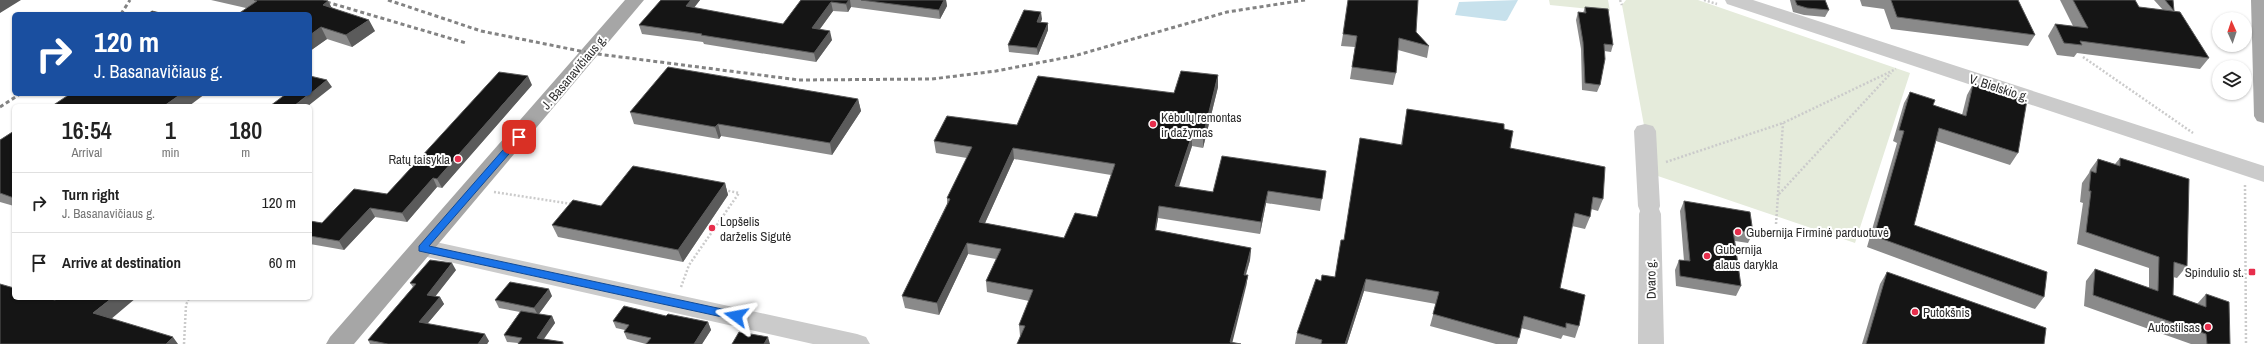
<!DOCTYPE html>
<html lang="en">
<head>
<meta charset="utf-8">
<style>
  body { margin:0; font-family:"Archivo Narrow",sans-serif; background:#f6f6f6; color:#222; height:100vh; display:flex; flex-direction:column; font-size:15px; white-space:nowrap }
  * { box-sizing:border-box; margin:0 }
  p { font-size:13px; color:#767676 }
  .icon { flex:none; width:22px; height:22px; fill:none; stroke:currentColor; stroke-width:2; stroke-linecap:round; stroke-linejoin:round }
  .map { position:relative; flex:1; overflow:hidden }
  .details { position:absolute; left:12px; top:104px; width:300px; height:196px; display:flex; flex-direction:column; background:#fff; border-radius:6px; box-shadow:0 1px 3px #0004 }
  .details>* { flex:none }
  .top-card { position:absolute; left:12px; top:12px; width:300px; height:84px; border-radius:6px; box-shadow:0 1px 3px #0004; background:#1a4fa0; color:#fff; overflow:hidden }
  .needle { width:26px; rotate:357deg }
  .controls { position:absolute; left:2212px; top:12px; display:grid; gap:8px }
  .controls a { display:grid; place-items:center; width:40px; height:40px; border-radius:50%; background:#fff; box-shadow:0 1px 3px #0004; font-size:20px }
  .pin { position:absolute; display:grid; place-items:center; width:34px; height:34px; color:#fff; margin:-17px; border-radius:8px; box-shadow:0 2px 6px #0006 }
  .me { position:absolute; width:44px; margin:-22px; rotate:283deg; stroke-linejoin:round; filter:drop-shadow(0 0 3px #0008) }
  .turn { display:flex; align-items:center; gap:14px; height:84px; padding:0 16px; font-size:18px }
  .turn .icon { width:52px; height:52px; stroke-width:2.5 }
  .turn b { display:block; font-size:28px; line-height:34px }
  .eta { display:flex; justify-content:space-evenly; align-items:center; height:68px; text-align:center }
  .eta b { font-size:24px; font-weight:600; line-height:28px }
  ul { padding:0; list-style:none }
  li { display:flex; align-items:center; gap:12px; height:60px; padding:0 16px; border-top:1px solid #e0e0e0 }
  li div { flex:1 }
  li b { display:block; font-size:15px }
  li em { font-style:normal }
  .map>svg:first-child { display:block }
  .green { fill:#e5ebdb }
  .water { fill:#c7e1ec }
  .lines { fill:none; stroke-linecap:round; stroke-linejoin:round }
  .path { stroke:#cbcbcb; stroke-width:2.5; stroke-dasharray:2 2; stroke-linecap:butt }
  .minor { fill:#cbcbcb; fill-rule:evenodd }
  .major { fill:#a6a6a6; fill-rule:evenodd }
  .rail { stroke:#838383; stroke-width:3; stroke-dasharray:4 3; stroke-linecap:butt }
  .wall { fill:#8a8a8a; fill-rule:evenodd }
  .shaded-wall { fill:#5b5b5b }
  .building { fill:#151515; stroke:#5b5b5b; fill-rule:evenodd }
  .route { fill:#1a73e8; stroke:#114b97 }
  .poi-dot { fill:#e72e4c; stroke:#fff; stroke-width:1.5 }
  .labels { text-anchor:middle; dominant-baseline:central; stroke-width:4; stroke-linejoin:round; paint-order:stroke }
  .street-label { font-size:13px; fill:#2e2e2e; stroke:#fff }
  .poi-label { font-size:13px; fill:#2e2e2e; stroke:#fff; text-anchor:start }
</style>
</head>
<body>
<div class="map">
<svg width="2264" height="344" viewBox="0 0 2264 344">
  <rect width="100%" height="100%" fill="#fff"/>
  <path class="green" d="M 1549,0 L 1608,0 L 1610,11 L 1550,5 Z
    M 1626,0 L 1698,0 L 1910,73 L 1855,243 L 1649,173 L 1645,131 L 1622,5 Z"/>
  <path class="water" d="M 1518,0 L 1507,20 L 1505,21 L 1455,15 L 1459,2 Z"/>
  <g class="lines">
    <path class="path" d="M 1620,0 L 1622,5
      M 1704,0 L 1717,4
      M 2083,57 L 2193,133
      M 1666,162 L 1783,123 L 1896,69
      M 2245,185 L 2246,344
      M 494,192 L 572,204
      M 1779,194 L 1891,73
      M 1776,224 L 1783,123
      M 681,287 L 689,265 L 739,193 L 724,190
      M 184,344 L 186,305 L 189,298"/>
    <path class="minor" d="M 1725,0 L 1753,0 L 2264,166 L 2264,182 L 1727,4 Z
      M 1645,124 L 1653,126 L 1656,131 L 1660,206 L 1659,209 L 1661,214 L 1664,344 L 1638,344 L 1639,214 L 1640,211 L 1638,206 L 1634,131 L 1637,126 Z
      M 422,239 L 857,334 L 866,337 L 870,344 L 813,344 L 414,254 L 410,248 L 414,242 Z"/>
    <path class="major" d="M 625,0 L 644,0 L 354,344 L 326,344 L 330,337 Z
      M 2251,0 L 2264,0 L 2264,123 L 2257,121 L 2254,116 Z"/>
    <path class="rail" d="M 320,0 L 466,43
      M 388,0 L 481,31 L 590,53 L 799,80 L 932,79 L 996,71 L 1074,56 L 1227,12 L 1305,0
      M 121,14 L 130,0
      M 0,107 L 20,94"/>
  </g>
  <path class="wall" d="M 211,0 L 323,0 L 328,1 L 331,7 L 375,31 L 352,47 L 327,39 L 310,51 L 310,14 L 246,8 Z
    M 661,0 L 700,0 L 694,8 L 783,24 L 801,0 L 946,0 L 947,6 L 940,19 L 851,7 L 848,12 L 833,11 L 820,29 L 832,40 L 816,62 L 704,44 L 703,42 L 642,34 L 639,25 Z
    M 1790,0 L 1825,0 L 1829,10 L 1825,17 L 1804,15 L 1793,12 Z
    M 1860,0 L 2018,0 L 2035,35 L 2028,46 L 1891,29 L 1884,9 L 1862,6 Z
    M 2060,0 L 2135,0 L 2139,7 L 2163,10 L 2154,0 L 2173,0 L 2174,11 L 2173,11 L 2209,58 L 2200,69 L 2077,53 L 2074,57 L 2057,55 L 2048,36 L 2055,24 L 2073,26 Z
    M 1585,7 L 1613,45 L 1611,52 L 1604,51 L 1600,85 L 1597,92 L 1582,90 L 1581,49 L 1576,20 L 1578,12 L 1583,13 Z
    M 1042,19 L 1041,22 L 1048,30 L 1038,55 L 1009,52 L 1008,45 Z
    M 1416,32 L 1429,46 L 1427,58 L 1398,50 L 1396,73 L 1393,85 L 1350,79 L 1355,47 L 1341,46 L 1343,34 Z
    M 1973,84 L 2018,153 L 2010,165 L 1936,141 L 1914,225 L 2044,297 L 2035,309 L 1867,247 L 1897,143 L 1893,141 L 1904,103 L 1910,92 L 1933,105 L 1962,115 L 1967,95 Z
    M 532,85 L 442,188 L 437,187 L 407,222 L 375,217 L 344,250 L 310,244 L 310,221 L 322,223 L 387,194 Z
    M 1218,87 L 1203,148 L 1192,146 L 1179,187 L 1213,192 L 1326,171 L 1320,211 L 1266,203 L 1260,234 L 1158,218 L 1156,230 L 1251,248 L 1250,260 L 1246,275 L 1248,275 L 1246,287 L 1020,336 L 1019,325 L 1029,301 L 987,292 L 986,281 L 996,259 L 968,254 L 939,315 L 905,308 L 902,296 L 947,204 L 947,198 L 967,158 L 936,153 L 934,141 L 1017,125 L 1174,93 ZM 1014,159 L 1111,175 L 1097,217 L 1064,238 L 985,223 Z
    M 858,99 L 861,111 L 832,155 L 721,136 L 719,139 L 634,124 L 630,112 Z
    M 1407,109 L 1504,129 L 1510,148 L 1603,199 L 1598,211 L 1591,209 L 1590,217 L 1585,229 L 1572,226 L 1560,288 L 1579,326 L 1575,338 L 1563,335 L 1561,339 L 1521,328 L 1517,344 L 1496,344 L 1430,326 L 1436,304 L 1364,291 L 1347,344 L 1295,344 L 1297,333 L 1321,281 L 1335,277 L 1344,240 L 1401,145 Z
    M 14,131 L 14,206 L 0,202 L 0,140 Z
    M 2120,158 L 2187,266 L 2177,278 L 2173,277 L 2173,295 L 2197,304 L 2206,294 L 2230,344 L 2191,344 L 2084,306 L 2086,281 L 2095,269 L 2149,288 L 2149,268 L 2077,244 L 2083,203 L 2080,202 L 2082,183 L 2089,173 L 2090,170 L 2098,159 L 2115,164 Z
    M 725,183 L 728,195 L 683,262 L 558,237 L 552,225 L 601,206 Z
    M 1684,201 L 1753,233 L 1748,243 L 1735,241 L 1741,286 L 1736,296 L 1676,286 L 1675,270 L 1679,260 L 1684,261 L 1680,211 Z
    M 456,270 L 435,296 L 440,297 L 444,304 L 427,324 L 489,341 L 487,344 L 370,344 L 368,340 L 413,287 L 410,283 Z
    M 1887,272 L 2044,344 L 1862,344 L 1880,284 Z
    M 552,296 L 539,314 L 552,316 L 555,323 L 544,339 L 563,342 L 564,344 L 518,344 L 518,343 L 507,342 L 504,335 L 520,312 L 499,308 L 495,300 Z
    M 666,316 L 708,322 L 711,330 L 702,344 L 646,344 L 627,339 L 624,332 L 625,330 L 616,328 L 613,321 Z"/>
  <path class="shaded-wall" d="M 0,0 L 21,0 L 0,13 Z
    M 691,0 L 700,0 L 688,15 L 686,6 Z
    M 849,0 L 850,0 L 851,7 L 848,12 L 846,4 Z
    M 944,0 L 946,0 L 947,6 L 940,19 L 939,10 Z
    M 328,1 L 334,12 L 323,5 Z
    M 831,2 L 833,11 L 814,37 L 812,28 Z
    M 1041,12 L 1042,19 L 1038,29 L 1037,22 Z
    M 369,20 L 375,31 L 352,47 L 346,35 Z
    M 1048,23 L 1048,30 L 1038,55 L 1037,48 Z
    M 321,27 L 327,39 L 310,51 L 310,35 Z
    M 830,31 L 832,40 L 816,62 L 814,53 Z
    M 1218,75 L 1218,87 L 1203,148 L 1203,136 Z
    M 528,76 L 532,85 L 442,188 L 437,179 Z
    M 327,80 L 332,87 L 308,106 L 294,106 Z
    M 181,94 L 205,94 L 189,106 L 164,106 Z
    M 858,99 L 861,111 L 832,155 L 830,143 Z
    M 718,124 L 721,136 L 719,139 L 715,127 Z
    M 1192,135 L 1192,146 L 1175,198 L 1175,186 Z
    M 1013,148 L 1014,159 L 980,234 L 979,222 Z
    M 433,178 L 437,187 L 407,222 L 402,213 Z
    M 725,183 L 728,195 L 683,262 L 678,250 Z
    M 1268,191 L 1266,203 L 1260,234 L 1261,222 Z
    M 1159,206 L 1158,218 L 1154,242 L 1155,230 Z
    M 370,208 L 375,217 L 344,250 L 339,241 Z
    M 967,243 L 968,254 L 939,315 L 937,303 Z
    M 1251,248 L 1250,260 L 1242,287 L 1244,275 Z
    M 452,263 L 456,270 L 431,302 L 427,295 Z
    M 1248,275 L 1246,287 L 1232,344 L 1230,342 Z
    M 1366,279 L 1364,291 L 1347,344 L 1345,344 Z
    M 549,289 L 552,296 L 538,315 L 534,308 Z
    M 440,297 L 444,304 L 423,329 L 419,322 Z
    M 112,298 L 136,298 L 104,325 L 93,313 Z
    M 552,316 L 555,323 L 540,344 L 537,338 Z
    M 708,322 L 711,330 L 702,344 L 694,344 Z
    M 485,334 L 489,341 L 487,344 L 478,344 Z
    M 173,337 L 178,344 L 166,344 Z
    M 768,337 L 770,344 L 764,344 Z"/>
  <path class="building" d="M 254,0 L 323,0 L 328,1 L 323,5 L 369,20 L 346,35 L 321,27 L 310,35 L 310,14 L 238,14 L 257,1 Z
    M 661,0 L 691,0 L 686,6 L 783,24 L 801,0 L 849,0 L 846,4 L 831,2 L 812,28 L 830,31 L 814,53 L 701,35 L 702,34 L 639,25 Z
    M 861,0 L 944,0 L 939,10 Z
    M 1348,0 L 1418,0 L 1416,32 L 1429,46 L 1399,38 L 1396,73 L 1352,67 L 1357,36 L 1343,34 Z
    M 1795,0 L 1825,0 L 1829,10 L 1807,8 L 1797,5 Z
    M 1891,0 L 2018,0 L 2035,35 L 1897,17 Z
    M 2073,0 L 2135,0 L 2139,7 L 2180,12 L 2209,58 L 2080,41 L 2082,45 L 2064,43 L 2055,24 L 2088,28 Z
    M 2165,0 L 2173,0 L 2174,11 Z
    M 1585,7 L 1608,9 L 1613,45 L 1604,44 L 1605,59 L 1600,85 L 1585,83 L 1583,42 L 1578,12 L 1586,13 Z
    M 1024,10 L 1041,12 L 1037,22 L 1048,23 L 1037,48 L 1008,45 Z
    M 152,11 L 164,14 L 148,14 Z
    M 668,67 L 858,99 L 830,143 L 718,124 L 715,127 L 630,112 Z
    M 1181,71 L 1218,75 L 1203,136 L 1192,135 L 1175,186 L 1213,192 L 1222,156 L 1326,171 L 1322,199 L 1268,191 L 1261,222 L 1159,206 L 1155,230 L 1251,248 L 1244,275 L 1248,275 L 1230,342 L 1241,344 L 1017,344 L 1025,326 L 1019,325 L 1033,290 L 986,281 L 1001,249 L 967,243 L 937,303 L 902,296 L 950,199 L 947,198 L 972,147 L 934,141 L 947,116 L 1017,125 L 1038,76 L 1174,93 ZM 1013,148 L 1115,164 L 1097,217 L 1075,213 L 1064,238 L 979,222 Z
    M 499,72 L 528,76 L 437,179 L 433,178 L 402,213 L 370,208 L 339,241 L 310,236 L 310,221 L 322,223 L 354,189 L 387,194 Z
    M 310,76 L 327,80 L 310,94 Z
    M 1973,84 L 2027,100 L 2018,153 L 1939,128 L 1914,225 L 2047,272 L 2044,297 L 1874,236 L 1904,131 L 1899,130 L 1910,92 L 1935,100 L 1933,105 L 1966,116 Z
    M 70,94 L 181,94 L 164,106 L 52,106 Z
    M 286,94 L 309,94 L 294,106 L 270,106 Z
    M 1407,109 L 1504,124 L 1504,129 L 1513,131 L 1510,148 L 1605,167 L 1603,199 L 1593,197 L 1590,217 L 1575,213 L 1560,288 L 1585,295 L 1579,326 L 1566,323 L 1566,328 L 1524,316 L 1519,338 L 1433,314 L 1439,292 L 1366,279 L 1345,344 L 1321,344 L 1322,340 L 1297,333 L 1316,279 L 1321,281 L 1322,275 L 1335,277 L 1341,240 L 1344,240 L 1360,138 L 1402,145 Z
    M 14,131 L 14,198 L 0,193 L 0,140 Z
    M 2120,158 L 2189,179 L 2187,266 L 2174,262 L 2173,295 L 2206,307 L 2206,294 L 2229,302 L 2230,344 L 2207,344 L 2206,334 L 2093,295 L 2095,269 L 2158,291 L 2159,257 L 2086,232 L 2091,191 L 2089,191 L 2091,171 L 2096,173 L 2098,159 L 2120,166 Z
    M 633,166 L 725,183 L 678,250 L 552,225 L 573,200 L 601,206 Z
    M 1684,201 L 1750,212 L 1753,233 L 1733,230 L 1741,286 L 1680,276 L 1679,260 L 1690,261 Z
    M 430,260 L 452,263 L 427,295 L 440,297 L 419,322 L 485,334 L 478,344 L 388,344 L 368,340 L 416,284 L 410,283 Z
    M 1887,272 L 2046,328 L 2044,344 L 1866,344 Z
    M 510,282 L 549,289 L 534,308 L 495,300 Z
    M 0,284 L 14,288 L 14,298 L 47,298 L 55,300 L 58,298 L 112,298 L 93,313 L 173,337 L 166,344 L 0,344 Z
    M 624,306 L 666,316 L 668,314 L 708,322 L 694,344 L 646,344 L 651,338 L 624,332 L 629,325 L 613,321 Z
    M 521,311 L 552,316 L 537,338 L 563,342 L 562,344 L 518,344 L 522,338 L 504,335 Z
    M 739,332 L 768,337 L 764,344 L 732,344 Z"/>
  <path class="route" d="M 519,134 L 522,135 L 522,139 L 429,246 L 736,312 L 739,314 L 739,319 L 736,320 L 419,251 L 419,246 L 516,135 Z"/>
  <g class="poi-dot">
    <circle cx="1153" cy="124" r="4"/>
    <circle cx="458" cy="159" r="4"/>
    <circle cx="712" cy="228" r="4"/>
    <circle cx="1738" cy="232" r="4"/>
    <circle cx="1707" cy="256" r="4"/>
    <rect x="2248" y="268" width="8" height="8" rx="2"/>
    <circle cx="1915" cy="312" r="4"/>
    <circle cx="2208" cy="327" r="4"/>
  </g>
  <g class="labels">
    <g class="street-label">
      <text transform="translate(574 72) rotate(-50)">J. Basanavičiaus g.</text>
      <text transform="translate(1999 88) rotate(18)">V. Bielskio g.</text>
      <text transform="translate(1651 279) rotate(-91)">Dvaro g.</text>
    </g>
    <g class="poi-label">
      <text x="1161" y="117">Kėbulų remontas<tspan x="1161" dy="15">ir dažymas</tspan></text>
      <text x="450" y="159" text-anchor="end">Ratų taisykla</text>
      <text x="720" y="221">Lopšelis<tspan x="720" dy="15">darželis Sigutė</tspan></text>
      <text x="1746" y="232">Gubernija Firminė parduotuvė</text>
      <text x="1715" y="249">Gubernija<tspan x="1715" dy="15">alaus darykla</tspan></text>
      <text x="2244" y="272" text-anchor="end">Spindulio st.</text>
      <text x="1923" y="312">Putokšnis</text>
      <text x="2200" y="327" text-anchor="end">Autostilsas</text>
    </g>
  </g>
</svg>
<div class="controls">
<a><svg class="needle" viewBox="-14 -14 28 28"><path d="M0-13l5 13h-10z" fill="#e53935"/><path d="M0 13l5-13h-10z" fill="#767676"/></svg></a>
<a><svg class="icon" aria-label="layers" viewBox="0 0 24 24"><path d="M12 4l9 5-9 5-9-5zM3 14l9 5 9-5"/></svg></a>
</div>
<div class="pin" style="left:519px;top:137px;background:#d93025"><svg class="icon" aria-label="arrive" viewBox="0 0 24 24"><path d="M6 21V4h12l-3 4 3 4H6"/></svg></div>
<svg class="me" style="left:736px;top:316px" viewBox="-20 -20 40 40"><path d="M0-17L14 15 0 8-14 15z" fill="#1a73e8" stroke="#fff" stroke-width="4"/></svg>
<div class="top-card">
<div class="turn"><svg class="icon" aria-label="right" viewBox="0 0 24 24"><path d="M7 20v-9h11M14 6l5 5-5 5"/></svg><div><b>120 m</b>J. Basanavičiaus g.</div></div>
</div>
<section class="details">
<div class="eta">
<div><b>16:54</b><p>Arrival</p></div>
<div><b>1</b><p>min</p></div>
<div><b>180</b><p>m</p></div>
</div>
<ul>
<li><svg class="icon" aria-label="right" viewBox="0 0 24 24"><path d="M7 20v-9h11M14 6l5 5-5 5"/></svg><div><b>Turn right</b><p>J. Basanavičiaus g.</p></div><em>120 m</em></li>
<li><svg class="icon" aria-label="arrive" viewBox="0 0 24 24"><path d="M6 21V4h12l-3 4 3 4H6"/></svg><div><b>Arrive at destination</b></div><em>60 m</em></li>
</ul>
</section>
</div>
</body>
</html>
